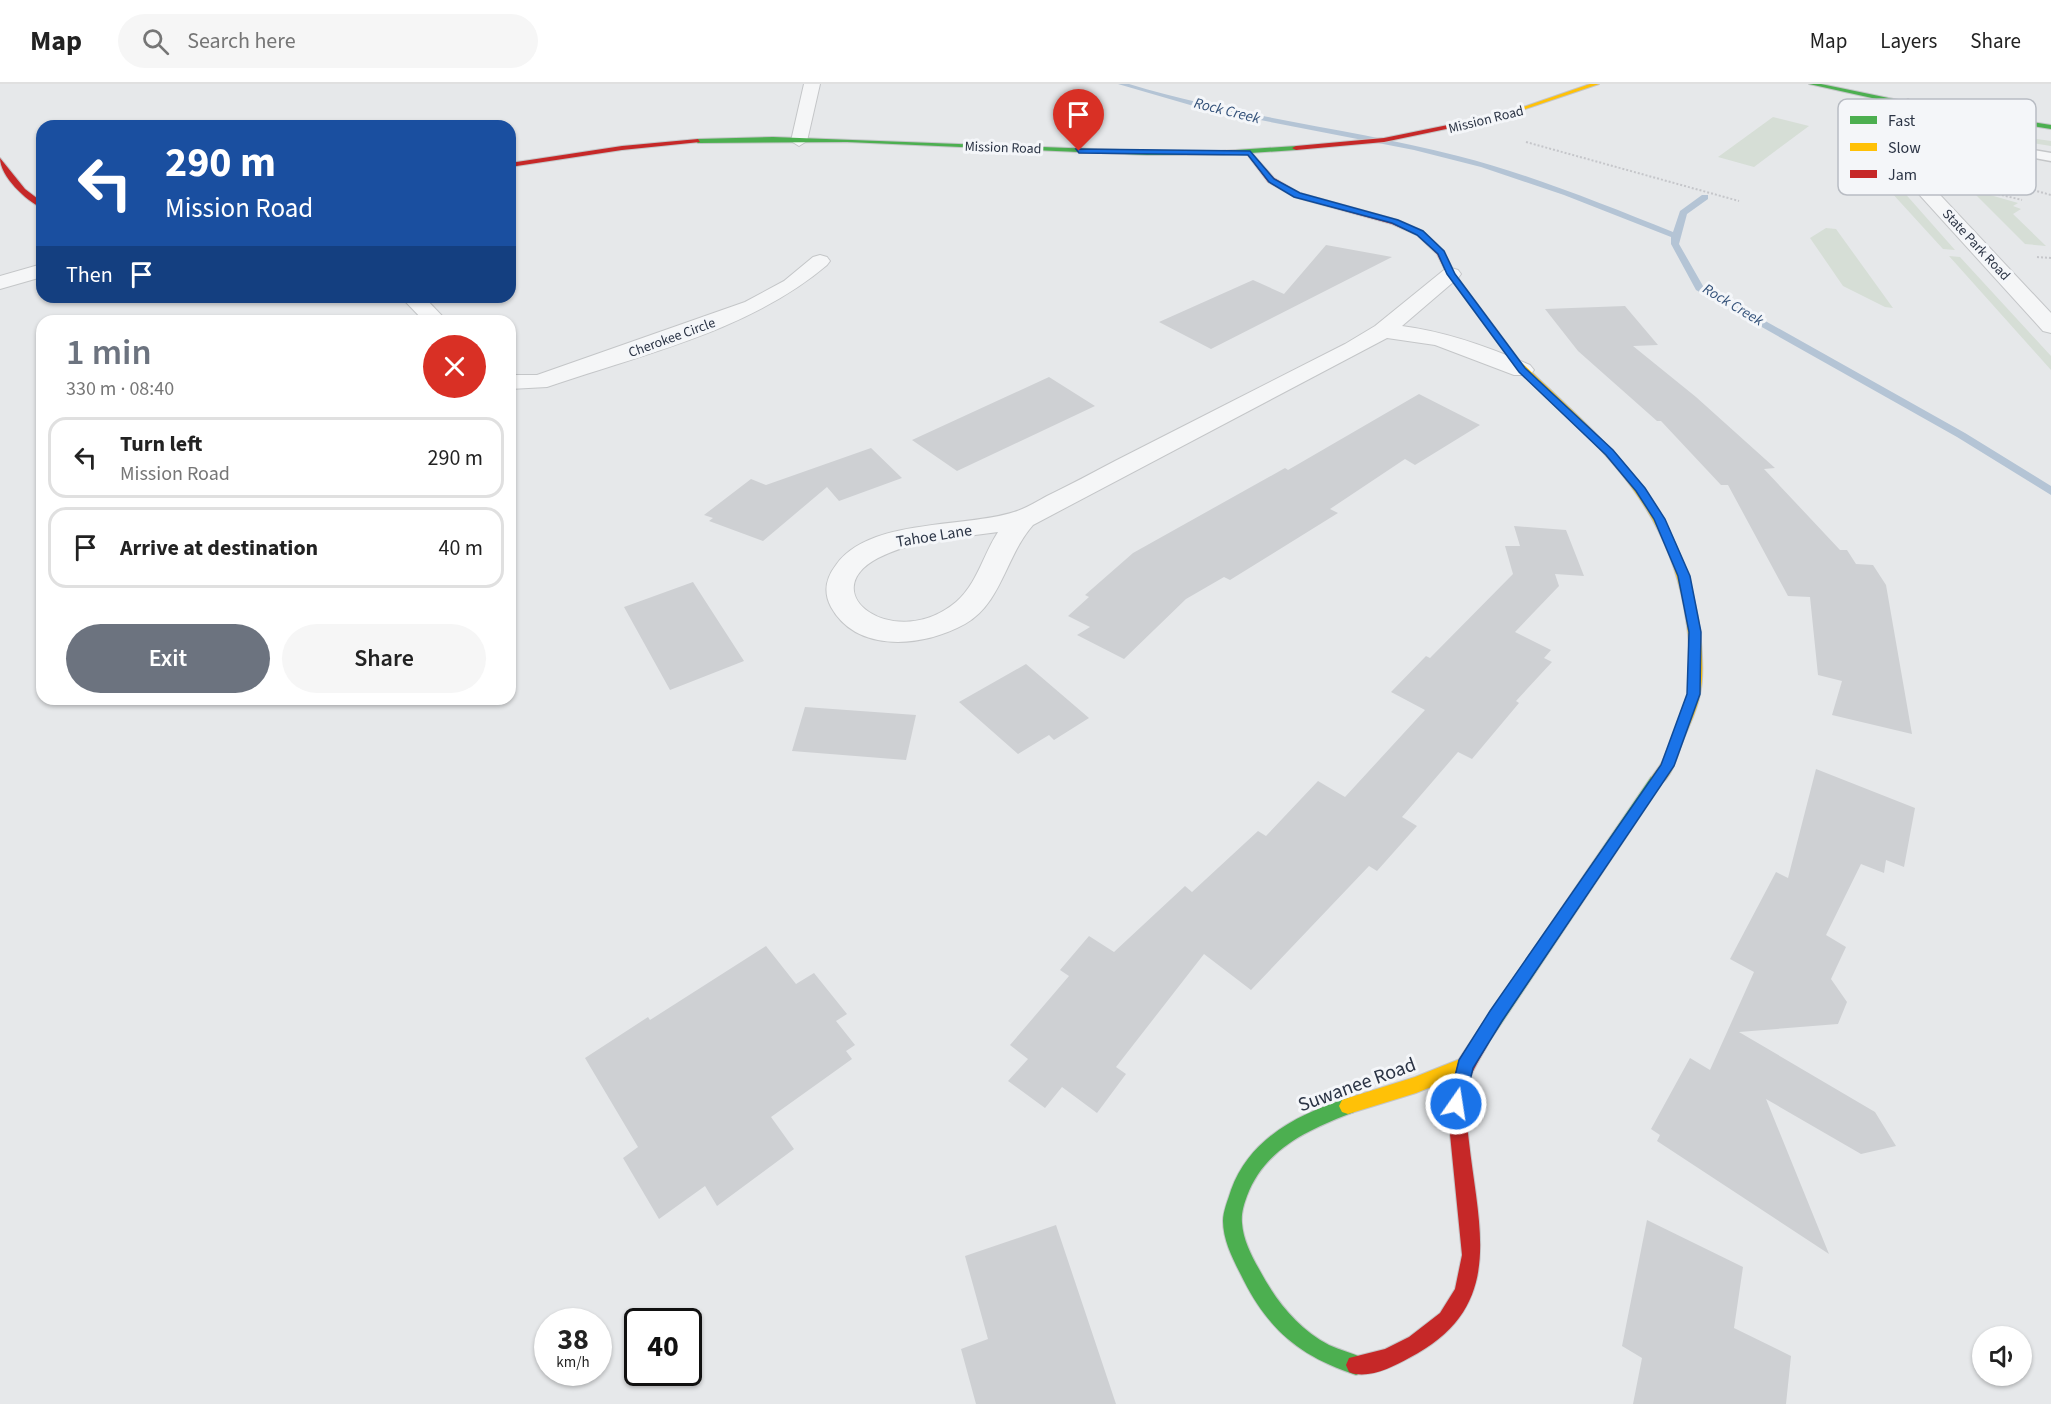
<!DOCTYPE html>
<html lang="en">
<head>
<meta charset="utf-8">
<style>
  body { margin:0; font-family:"Source Sans 3",sans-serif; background:#f6f6f6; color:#222; height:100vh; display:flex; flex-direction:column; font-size:22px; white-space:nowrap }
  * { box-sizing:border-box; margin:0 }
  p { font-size:20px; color:#767676 }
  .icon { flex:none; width:33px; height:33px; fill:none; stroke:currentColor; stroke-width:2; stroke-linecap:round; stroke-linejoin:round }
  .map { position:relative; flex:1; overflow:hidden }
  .sheet { position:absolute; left:36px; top:231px; width:480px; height:390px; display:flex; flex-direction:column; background:#fff; border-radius:18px; box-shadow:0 2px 4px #0004 }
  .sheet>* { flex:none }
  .top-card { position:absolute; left:36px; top:36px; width:480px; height:183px; border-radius:18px; box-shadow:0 2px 4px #0004; background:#1a4fa0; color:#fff; overflow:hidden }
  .controls { position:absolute; left:1972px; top:1242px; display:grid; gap:12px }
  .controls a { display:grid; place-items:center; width:60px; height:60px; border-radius:50%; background:#fff; box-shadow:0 2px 4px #0004; font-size:30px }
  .speed { position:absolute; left:534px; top:1224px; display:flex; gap:12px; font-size:30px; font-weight:700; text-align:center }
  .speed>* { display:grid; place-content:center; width:78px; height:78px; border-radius:50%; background:#fff; box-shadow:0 2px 4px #0004; line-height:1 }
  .speed small { font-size:15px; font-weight:400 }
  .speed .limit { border:3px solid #111; border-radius:9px; background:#fff; color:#111 }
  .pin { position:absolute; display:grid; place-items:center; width:51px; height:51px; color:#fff; margin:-62px -26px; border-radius:50% 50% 50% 0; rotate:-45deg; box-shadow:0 0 6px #0007 }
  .pin .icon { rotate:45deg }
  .me { position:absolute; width:66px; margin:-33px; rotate:13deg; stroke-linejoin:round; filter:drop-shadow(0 0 4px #0008) }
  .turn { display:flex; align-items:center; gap:21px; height:126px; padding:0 30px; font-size:27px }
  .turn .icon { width:78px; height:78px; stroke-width:2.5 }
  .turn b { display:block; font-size:42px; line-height:51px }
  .then { display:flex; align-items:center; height:57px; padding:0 30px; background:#0003; gap:12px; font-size:22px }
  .round { display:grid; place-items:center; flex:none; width:63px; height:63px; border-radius:32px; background:#f6f6f6 }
  .head { display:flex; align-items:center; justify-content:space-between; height:102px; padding:0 30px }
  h1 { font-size:36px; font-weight:600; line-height:45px; color:#6c737f }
  .cta { display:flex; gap:12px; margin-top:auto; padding:12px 30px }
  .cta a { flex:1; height:69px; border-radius:36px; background:#6c737f; color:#fff; font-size:24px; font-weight:600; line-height:69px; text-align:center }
  .cta a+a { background:#f6f6f6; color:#222 }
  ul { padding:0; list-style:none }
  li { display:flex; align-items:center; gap:18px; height:81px; margin:0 12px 9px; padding:0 18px; border:3px solid #e0e0e0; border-radius:18px }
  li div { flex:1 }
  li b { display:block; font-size:22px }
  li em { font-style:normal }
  header { display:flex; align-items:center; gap:36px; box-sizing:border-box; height:84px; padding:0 30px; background:#fff; border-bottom:2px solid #e0e0e0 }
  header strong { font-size:28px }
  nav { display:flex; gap:33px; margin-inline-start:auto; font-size:21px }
  .search { width:420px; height:54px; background:#f6f6f6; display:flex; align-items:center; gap:15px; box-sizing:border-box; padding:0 21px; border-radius:33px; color:#767676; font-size:22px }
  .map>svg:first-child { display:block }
  .green { fill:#d6ded6 }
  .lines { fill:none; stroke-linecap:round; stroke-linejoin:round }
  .stream { fill:#b4c4d5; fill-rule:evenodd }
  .building { fill:#ced0d3 }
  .lane-casing { stroke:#c4c6c8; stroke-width:3 }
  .street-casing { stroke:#c4c6c8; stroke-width:2 }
  .fast-casing { stroke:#c4c6c8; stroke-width:2 }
  .slow-casing { stroke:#c4c6c8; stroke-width:2 }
  .jam-casing { stroke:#c4c6c8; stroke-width:2 }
  .path { stroke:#c5c6ca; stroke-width:2; stroke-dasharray:2 2; stroke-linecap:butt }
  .lane { fill:#f5f6f7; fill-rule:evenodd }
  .street { fill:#f5f6f7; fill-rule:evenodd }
  .fast { fill:#4caf50; fill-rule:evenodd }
  .slow { fill:#ffc107; fill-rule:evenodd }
  .jam { fill:#c62828; fill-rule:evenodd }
  .route { fill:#1a73e8; stroke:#114b97; stroke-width:1.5 }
  .labels { text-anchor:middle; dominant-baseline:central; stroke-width:6; stroke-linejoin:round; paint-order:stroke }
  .far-street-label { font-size:14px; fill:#2b3445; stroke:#f4f6f9 }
  .far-water-label { font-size:15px; font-style:italic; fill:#34527a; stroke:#f4f6f9 }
  .street-label { font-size:16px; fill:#2b3445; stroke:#f4f6f9 }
  .near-street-label { font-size:20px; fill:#2b3445; stroke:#f4f6f9 }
  .key { fill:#f4f6f9; stroke:#b8bcc3; stroke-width:1.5 }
  .key-label { font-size:16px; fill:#2b3445 }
</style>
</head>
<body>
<header>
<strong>Map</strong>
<div class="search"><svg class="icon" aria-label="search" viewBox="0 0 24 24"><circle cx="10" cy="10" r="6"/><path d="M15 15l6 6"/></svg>Search here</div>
<nav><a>Map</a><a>Layers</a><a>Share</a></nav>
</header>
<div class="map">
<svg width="2051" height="1320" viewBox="0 0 2051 1320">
  <rect width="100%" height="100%" fill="#e6e8ea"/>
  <path class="green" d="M 1773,33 L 1809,42 L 1754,83 L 1718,73 Z
    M 1914,40 L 1956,43 L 2051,57 L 2051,62 L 1934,44 L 1930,47 L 1913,43 Z
    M 1902,106 L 1955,166 L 1943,165 L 1890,107 Z
    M 1975,110 L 1990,111 L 2018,119 L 2013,122 L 2021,125 L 2013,130 L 2046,162 L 2025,160 Z
    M 1826,144 L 1836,145 L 1893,224 L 1885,223 L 1843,202 L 1810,154 Z
    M 1949,172 L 1960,173 L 2051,272 L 2051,286 Z"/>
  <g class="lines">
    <path class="stream" d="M 1118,0 L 1129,0 C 1237,33 1349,44 1458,72 C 1532,91 1602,120 1673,148 L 1680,127 L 1702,111 L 1708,111 L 1708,115 L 1687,130 L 1679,160 L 1703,202 L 1965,349 L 2051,402 L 2051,411 L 1957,353 L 1696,206 L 1671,160 L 1671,153 L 1564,111 L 1481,83 L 1414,66 L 1204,25 Z"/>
  </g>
  <path class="building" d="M 1326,161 L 1392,173 L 1211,265 L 1159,238 L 1253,196 L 1284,210 Z
    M 1625,222 L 1658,261 L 1633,262 L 1696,313 L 1775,384 L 1764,385 L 1840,466 L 1847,466 L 1856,480 L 1873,481 L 1886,501 L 1912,650 L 1832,631 L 1842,597 L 1818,591 L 1810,513 L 1788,512 L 1728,401 L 1721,401 L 1661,337 L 1657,337 L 1578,267 L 1545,225 Z
    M 1049,293 L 1095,322 L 957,387 L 912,356 Z
    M 1419,310 L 1480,341 L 1415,381 L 1405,375 L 1330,425 L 1338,429 L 1230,496 L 1224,493 L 1186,515 L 1124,575 L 1077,551 L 1090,543 L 1068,532 L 1089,513 L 1085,511 L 1133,469 L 1285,384 L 1288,386 Z
    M 871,364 L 902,394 L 839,417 L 827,403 L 763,457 L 709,437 L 713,434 L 704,431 L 751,395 L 766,401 Z
    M 1514,442 L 1566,446 L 1584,492 L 1555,490 L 1559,502 L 1515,548 L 1551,566 L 1544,574 L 1552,578 L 1516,617 L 1519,619 L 1472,675 L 1458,668 L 1402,733 L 1417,742 L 1377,787 L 1369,782 L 1251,906 L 1204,870 L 1116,983 L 1126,990 L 1097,1029 L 1062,1003 L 1045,1024 L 1008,997 L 1028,975 L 1010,961 L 1069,892 L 1060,886 L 1089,852 L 1114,868 L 1185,802 L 1192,808 L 1258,747 L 1266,752 L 1318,697 L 1345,713 L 1425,626 L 1391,608 L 1426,572 L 1430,574 L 1513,490 L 1505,462 L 1520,462 Z
    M 693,498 L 744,577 L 670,606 L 624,523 Z
    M 1026,580 L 1089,634 L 1054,656 L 1049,651 L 1018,670 L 959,618 Z
    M 805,623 L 916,631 L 906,676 L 792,667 Z
    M 1816,685 L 1915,724 L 1904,783 L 1886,776 L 1884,789 L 1861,780 L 1826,851 L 1846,863 L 1831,895 L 1847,918 L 1838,940 L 1739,948 L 1875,1028 L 1896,1062 L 1861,1070 L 1766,1015 L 1829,1170 L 1657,1057 L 1660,1051 L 1651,1045 L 1690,974 L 1710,986 L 1754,888 L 1730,875 L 1776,788 L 1788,794 Z
    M 766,862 L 796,900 L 814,889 L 847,930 L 836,937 L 855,961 L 846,967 L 852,975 L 771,1033 L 794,1065 L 717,1122 L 705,1102 L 659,1135 L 623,1074 L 638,1063 L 585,974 L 648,933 L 650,936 Z
    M 1647,1136 L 1743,1183 L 1734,1244 L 1791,1272 L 1786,1320 L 1633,1320 L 1642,1274 L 1622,1262 Z
    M 1056,1141 L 1116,1320 L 976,1320 L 961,1265 L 988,1255 L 965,1172 Z"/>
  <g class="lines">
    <g class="lane-casing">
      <path id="lane" d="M 1895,43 L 2051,69 L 2051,77 L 1891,48 L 1891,44 Z"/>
    </g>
    <g class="street-casing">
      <path id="street" d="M 804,0 L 820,0 L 807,57 L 799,62 L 791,57 Z
        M 1908,15 L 1916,20 L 1895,63 L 2051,229 L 2051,249 L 2043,247 L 1877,64 L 1900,20 Z
        M 820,171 L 827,173 L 830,177 L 827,181 C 749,247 643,270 547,303 L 510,305 L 510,291 L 537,291 L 745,218 L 784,197 L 813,173 Z
        M 42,180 L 42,193 L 0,205 L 0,192 Z
        M 1451,184 L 1458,186 L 1461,190 L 1458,194 L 1402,242 C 1447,248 1489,263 1530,281 L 1534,286 L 1530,291 L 1514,291 L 1435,261 L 1387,254 L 1033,441 C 1006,471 1002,519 965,540 C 924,563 857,570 831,523 C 823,508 826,494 836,481 C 869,434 965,444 1014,428 C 1025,425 1036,418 1047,412 C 1070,401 1092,389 1115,377 C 1192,338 1268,299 1345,260 L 1375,242 L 1444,186 ZM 998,448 C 983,471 977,500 956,518 C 895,569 812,509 878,474 C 915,455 958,454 998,448 Z
        M 401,213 L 424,213 L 447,237 L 424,237 Z"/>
    </g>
    <g class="fast-casing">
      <path id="fast" d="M 1809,0 L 1821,0 L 1908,18 L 2051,41 L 2051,45 L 1908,22 Z
        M 773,53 L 1147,67 L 1221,67 L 1296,62 L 1300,64 L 1296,66 L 1221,71 L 1147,71 L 847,58 L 698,59 L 695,57 L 698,55 Z
        M 1656,692 L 1661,693 L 1663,697 L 1661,701 L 1491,955 L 1485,958 L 1479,955 L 1477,950 L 1479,945 L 1651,693 Z
        M 1348,1014 L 1354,1016 L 1357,1022 L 1354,1028 C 1310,1045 1265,1064 1247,1112 C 1244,1120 1241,1130 1242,1139 C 1243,1155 1251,1171 1259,1185 C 1276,1217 1297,1244 1329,1261 C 1340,1266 1352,1269 1363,1274 L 1366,1281 L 1363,1288 L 1356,1291 C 1302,1273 1270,1248 1244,1197 C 1235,1179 1223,1158 1223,1137 C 1223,1127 1228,1116 1231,1106 C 1250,1054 1298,1030 1348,1014 Z"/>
    </g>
    <g class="slow-casing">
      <path id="slow" d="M 1590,0 L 1599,0 L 1499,34 L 1494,33 Z
        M 1514,277 L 1520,277 C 1600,354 1673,410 1696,524 C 1701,546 1705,589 1700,610 C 1697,628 1687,645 1681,662 C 1677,674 1668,706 1651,701 L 1649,697 C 1653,690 1658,685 1662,678 C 1669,663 1685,625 1688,609 C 1692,583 1689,549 1684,523 C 1663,411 1591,356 1514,281 Z
        M 1465,973 L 1471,975 L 1473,981 L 1471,987 L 1416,1009 L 1348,1030 L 1342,1028 L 1339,1022 L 1342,1016 L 1348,1014 L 1415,993 Z"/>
    </g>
    <g class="jam-casing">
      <path id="jam" d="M 1497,31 L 1499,34 L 1384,58 L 1296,66 L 1292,64 L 1296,62 L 1384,54 Z
        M 698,55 L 700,58 L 622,66 L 510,83 L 510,79 L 622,62 Z
        M 1250,67 L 1274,94 L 1300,109 L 1398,136 L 1423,147 L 1444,167 L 1455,190 L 1520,277 L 1520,281 L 1514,281 L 1447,190 L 1437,170 L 1417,151 L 1392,140 L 1294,113 L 1268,98 L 1246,69 Z
        M 0,74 L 25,105 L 42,118 L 42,124 C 26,117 0,92 0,74 Z
        M 1485,942 L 1491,945 L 1493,950 C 1482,975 1465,991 1465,1021 C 1465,1033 1468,1046 1469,1058 C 1479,1147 1506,1224 1409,1274 C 1393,1283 1367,1296 1349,1288 L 1346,1281 L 1349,1274 L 1385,1265 L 1409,1253 L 1440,1229 L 1455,1205 L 1462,1171 L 1447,1020 L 1459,975 L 1479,945 Z"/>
    </g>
    <path class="path" d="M 1526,58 L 1739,117
      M 2025,100 L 2022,103 L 2051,111
      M 1976,108 L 1997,109 L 2014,99
      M 1998,110 L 2022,116
      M 2037,173 L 2051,174"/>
    <use href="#lane" class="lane"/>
    <use href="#street" class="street"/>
    <use href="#fast" class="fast"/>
    <use href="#slow" class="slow"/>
    <use href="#jam" class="jam"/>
  </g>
  <path class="route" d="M 1076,65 L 1250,67 L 1274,95 L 1300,109 L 1398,136 L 1423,147 L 1444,167 L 1455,190 L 1525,284 L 1613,366 L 1645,404 L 1665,435 L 1690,492 L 1701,548 L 1700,610 L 1674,682 L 1502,937 L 1473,984 L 1463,1026 L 1456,1029 L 1450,1026 L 1448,1020 L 1459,976 L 1490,927 L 1661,681 L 1687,610 L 1689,548 L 1678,492 L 1654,435 L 1636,407 L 1606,371 L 1519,288 L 1447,190 L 1438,170 L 1417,151 L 1392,139 L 1294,113 L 1269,98 L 1248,71 L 1079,69 Z"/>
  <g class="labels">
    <g class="far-street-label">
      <text transform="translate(1486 36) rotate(-14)">Mission Road</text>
      <text transform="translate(1003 64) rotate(2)">Mission Road</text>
      <text transform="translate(1976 161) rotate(47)">State Park Road</text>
      <text transform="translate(672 254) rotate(-20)">Cherokee Circle</text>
    </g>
    <g class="far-water-label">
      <text transform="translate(1227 27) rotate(14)">Rock Creek</text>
      <text transform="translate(1733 221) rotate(31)">Rock Creek</text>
    </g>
    <g class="street-label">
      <text transform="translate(934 452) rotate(-9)">Tahoe Lane</text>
    </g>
    <g class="near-street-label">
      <text transform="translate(1357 1001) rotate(-20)">Suwanee Road</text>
    </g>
  </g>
  <rect x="1838" y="15" width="198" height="96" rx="9" class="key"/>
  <rect x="1850" y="32" width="27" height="8" fill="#4caf50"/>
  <rect x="1850" y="59" width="27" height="8" fill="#ffc107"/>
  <rect x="1850" y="86" width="27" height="8" fill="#c62828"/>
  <g class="key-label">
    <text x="1888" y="42">Fast</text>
    <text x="1888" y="69">Slow</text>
    <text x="1888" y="96">Jam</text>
  </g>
</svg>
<div class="controls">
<a><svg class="icon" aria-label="sound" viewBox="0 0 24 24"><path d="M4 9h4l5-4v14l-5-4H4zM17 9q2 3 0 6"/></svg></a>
</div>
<div class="speed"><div>38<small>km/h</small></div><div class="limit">40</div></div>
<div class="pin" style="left:1079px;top:67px;background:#d93025"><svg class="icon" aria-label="arrive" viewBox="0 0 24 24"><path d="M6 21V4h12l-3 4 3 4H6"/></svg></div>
<svg class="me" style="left:1456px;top:1020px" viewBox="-20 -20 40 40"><circle r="17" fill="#1a73e8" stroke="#fff" stroke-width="3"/><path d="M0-11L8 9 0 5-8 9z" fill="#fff"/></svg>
<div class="top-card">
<div class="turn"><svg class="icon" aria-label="left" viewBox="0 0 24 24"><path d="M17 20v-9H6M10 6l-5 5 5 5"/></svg><div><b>290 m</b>Mission Road</div></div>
<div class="then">Then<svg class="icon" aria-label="arrive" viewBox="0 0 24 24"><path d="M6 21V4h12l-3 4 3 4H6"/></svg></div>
</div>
<section class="sheet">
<div class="head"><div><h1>1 min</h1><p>330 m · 08:40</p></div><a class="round" style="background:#d93025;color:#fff"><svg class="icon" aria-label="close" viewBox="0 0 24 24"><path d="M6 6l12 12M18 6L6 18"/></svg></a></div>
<ul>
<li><svg class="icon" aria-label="left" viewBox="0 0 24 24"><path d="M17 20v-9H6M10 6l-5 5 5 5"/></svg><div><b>Turn left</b><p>Mission Road</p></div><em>290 m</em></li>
<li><svg class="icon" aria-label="arrive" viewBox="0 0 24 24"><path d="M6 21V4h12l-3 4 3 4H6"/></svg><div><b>Arrive at destination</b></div><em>40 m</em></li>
</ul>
<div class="cta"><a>Exit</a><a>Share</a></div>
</section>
</div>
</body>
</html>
